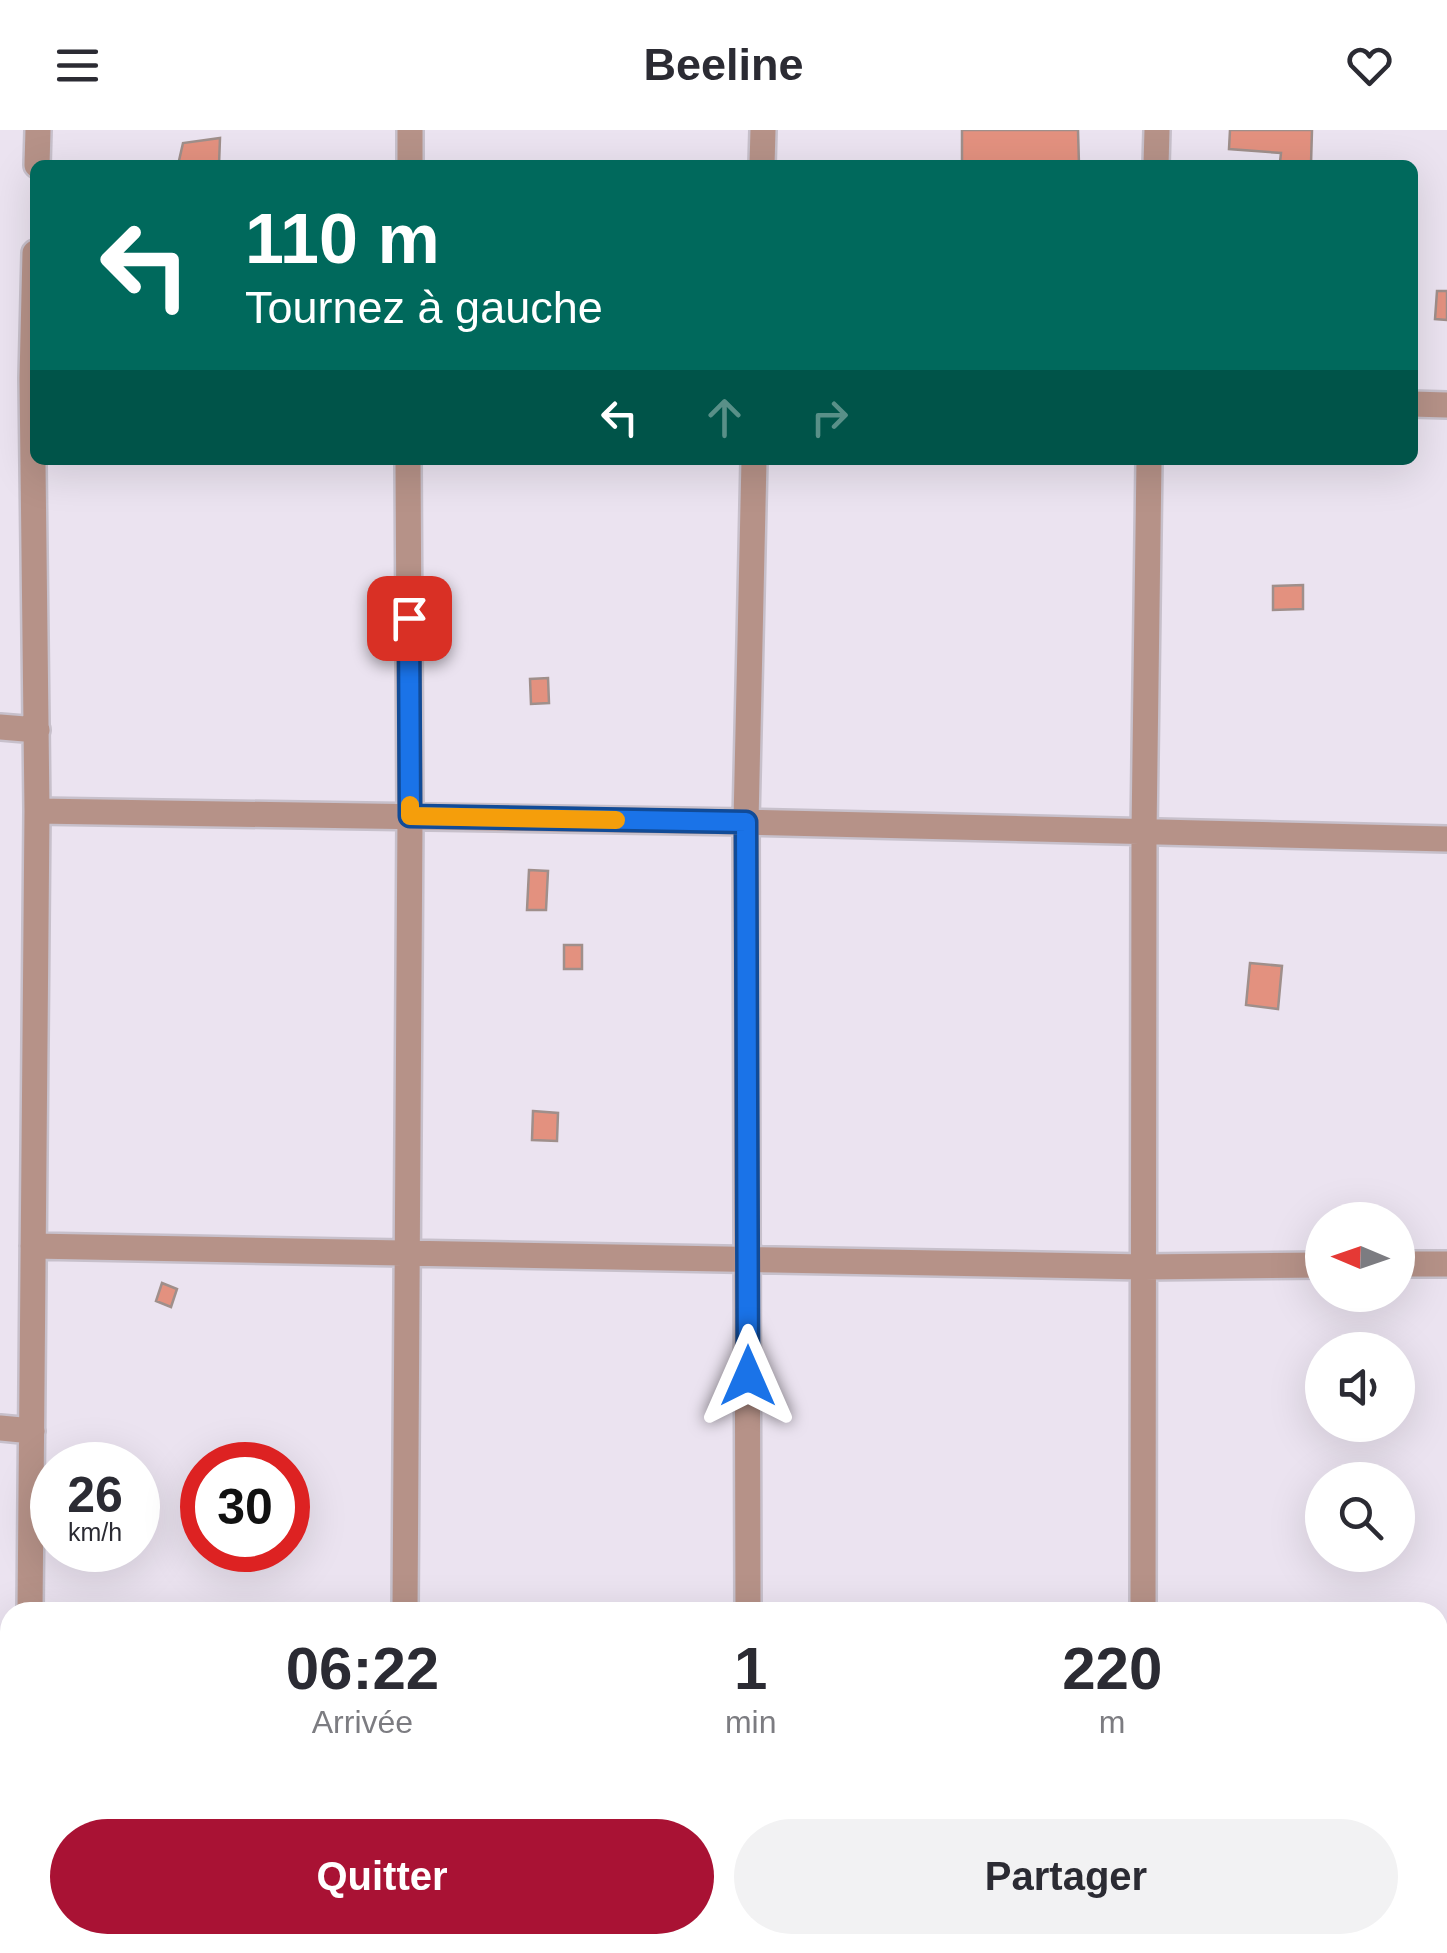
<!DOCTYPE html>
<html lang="fr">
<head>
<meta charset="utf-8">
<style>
  body { margin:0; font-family:Arial,sans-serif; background:#f2f2f3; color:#2b2b33; height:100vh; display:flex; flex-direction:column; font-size:38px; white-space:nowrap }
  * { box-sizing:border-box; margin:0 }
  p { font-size:32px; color:#7c7c81 }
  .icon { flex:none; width:55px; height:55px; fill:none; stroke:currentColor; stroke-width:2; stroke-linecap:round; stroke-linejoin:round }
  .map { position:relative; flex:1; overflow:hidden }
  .panel { position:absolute; left:0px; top:1472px; width:1448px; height:352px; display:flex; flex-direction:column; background:#fff; border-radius:30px 30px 0 0; box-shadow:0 10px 40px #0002 }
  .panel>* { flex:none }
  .banner { position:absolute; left:30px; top:30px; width:1388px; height:305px; border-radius:15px; box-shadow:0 10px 40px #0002; background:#00695c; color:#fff; overflow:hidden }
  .needle { width:65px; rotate:272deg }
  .controls { position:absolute; left:1305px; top:1072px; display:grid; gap:20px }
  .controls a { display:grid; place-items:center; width:110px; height:110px; border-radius:50%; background:#fff; box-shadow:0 10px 40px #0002; font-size:50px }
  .speed { position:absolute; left:30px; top:1312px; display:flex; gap:20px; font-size:50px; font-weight:700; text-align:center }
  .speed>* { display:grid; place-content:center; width:130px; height:130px; border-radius:50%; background:#fff; box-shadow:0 10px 40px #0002; line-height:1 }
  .speed small { font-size:25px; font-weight:400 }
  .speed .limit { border:15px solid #d22; background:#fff; color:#111 }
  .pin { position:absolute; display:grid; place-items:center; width:85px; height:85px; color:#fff; margin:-42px; border-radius:20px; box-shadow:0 5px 15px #0006 }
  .me { position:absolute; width:110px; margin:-55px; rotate:0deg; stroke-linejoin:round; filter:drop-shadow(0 0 8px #0008) }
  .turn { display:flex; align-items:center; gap:35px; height:210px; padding:0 50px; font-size:45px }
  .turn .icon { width:130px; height:130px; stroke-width:2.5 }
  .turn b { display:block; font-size:70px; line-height:85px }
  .lanes { display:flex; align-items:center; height:95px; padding:0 50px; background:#0003; justify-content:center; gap:50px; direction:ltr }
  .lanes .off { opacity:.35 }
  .eta { display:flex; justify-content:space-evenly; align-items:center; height:170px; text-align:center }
  .eta b { font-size:60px; font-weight:700; line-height:70px }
  .action { display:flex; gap:20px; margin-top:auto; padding:20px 50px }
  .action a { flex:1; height:115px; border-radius:60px; background:#a91234; color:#fff; font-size:40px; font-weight:700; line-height:115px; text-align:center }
  .action a+a { background:#f2f2f3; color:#2b2b33 }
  header { display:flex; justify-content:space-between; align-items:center; height:130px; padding:0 50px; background:#fff; font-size:45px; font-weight:700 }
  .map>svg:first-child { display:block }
  .building { fill:#e3917f; stroke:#9f8f8b; stroke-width:2.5 }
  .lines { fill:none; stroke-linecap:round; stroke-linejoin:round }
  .minor-casing { stroke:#c7c0cb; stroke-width:30 }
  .minor { stroke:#b69288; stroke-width:25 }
  .route-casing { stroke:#114b97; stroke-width:25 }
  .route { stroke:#1a73e8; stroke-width:18 }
  .slow { stroke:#f59e0b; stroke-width:18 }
</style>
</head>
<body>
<header><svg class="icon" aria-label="menu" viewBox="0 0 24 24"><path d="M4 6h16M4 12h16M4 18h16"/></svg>Beeline<svg class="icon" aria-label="heart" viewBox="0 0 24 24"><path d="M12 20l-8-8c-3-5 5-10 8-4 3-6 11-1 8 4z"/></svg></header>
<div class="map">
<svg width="1447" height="1823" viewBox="0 0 1447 1823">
  <rect width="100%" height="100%" fill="#ebe3f0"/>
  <path class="building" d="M 962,0 L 1078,0 L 1079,35 L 962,35 Z
    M 1230,0 L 1312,0 L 1311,34 L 1280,32 L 1281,23 L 1229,19 Z
    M 220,8 L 219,35 L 178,35 L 183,13 Z
    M 1437,161 L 1447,161 L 1447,190 L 1435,189 Z
    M 1303,455 L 1303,479 L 1273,480 L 1273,456 Z
    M 548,548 L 549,573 L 531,574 L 530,549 Z
    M 529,740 L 548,741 L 546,780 L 527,780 Z
    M 564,815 L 582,815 L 582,839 L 564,839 Z
    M 1250,833 L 1282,836 L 1278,879 L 1246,875 Z
    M 533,981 L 558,983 L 557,1011 L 532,1010 Z
    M 162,1153 L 177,1159 L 171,1177 L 156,1171 Z"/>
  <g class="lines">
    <g class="minor-casing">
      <path id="minor" d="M 37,35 L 38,0
        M 410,35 L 410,0
        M 762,35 L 763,0
        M 1156,35 L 1157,0
        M 1412,274 L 1447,275
        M 0,597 L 37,600
        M 37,681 L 746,692 L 1447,709
        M 33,1116 L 1144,1137 L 1322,1135
        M 1398,1134 L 1447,1134
        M 0,1298 L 32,1301
        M 30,1482 L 37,681 L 32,248 L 35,123
        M 405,1482 L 410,686 L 408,330
        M 748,1482 L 746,692 L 754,330
        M 1143,1482 L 1144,702 L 1149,330
        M 1438,1572 L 1447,1572
        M 749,1815 L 749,1823
        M 27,1823 L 27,1815
        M 400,1823 L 401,1815
        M 1142,1823 L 1142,1815"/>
    </g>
    <use href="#minor" class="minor"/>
  </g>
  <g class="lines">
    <g class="route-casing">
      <path id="route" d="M 409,488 L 410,686 L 746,692 L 748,1246"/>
    </g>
    <use href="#route" class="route"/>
    <path class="slow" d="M 410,675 L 410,686 L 616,690"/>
  </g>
</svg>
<div class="controls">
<a><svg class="needle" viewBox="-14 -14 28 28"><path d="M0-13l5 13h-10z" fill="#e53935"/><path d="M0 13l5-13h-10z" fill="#7c7c81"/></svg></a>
<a><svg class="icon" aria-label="sound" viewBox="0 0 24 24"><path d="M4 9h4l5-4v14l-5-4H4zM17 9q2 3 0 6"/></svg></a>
<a><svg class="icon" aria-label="search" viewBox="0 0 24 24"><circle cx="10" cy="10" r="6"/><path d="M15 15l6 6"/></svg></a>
</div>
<div class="speed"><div>26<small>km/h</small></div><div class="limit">30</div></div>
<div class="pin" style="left:409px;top:488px;background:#d93025"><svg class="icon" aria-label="arrive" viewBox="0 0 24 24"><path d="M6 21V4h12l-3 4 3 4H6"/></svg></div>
<svg class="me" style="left:748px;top:1246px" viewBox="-20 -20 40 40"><path d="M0-17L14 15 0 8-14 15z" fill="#1a73e8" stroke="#fff" stroke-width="4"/></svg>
<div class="banner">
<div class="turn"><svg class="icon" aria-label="left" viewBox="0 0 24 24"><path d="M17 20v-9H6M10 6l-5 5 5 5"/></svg><div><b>110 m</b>Tournez à gauche</div></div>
<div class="lanes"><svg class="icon" aria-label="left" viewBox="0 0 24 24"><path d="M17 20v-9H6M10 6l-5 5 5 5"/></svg><svg class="icon off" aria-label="ahead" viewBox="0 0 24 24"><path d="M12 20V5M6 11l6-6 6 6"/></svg><svg class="icon off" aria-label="right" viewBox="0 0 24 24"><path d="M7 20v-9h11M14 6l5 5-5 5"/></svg></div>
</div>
<section class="panel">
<div class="eta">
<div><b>06:22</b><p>Arrivée</p></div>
<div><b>1</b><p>min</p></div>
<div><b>220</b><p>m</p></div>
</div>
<div class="action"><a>Quitter</a><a>Partager</a></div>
</section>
</div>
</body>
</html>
